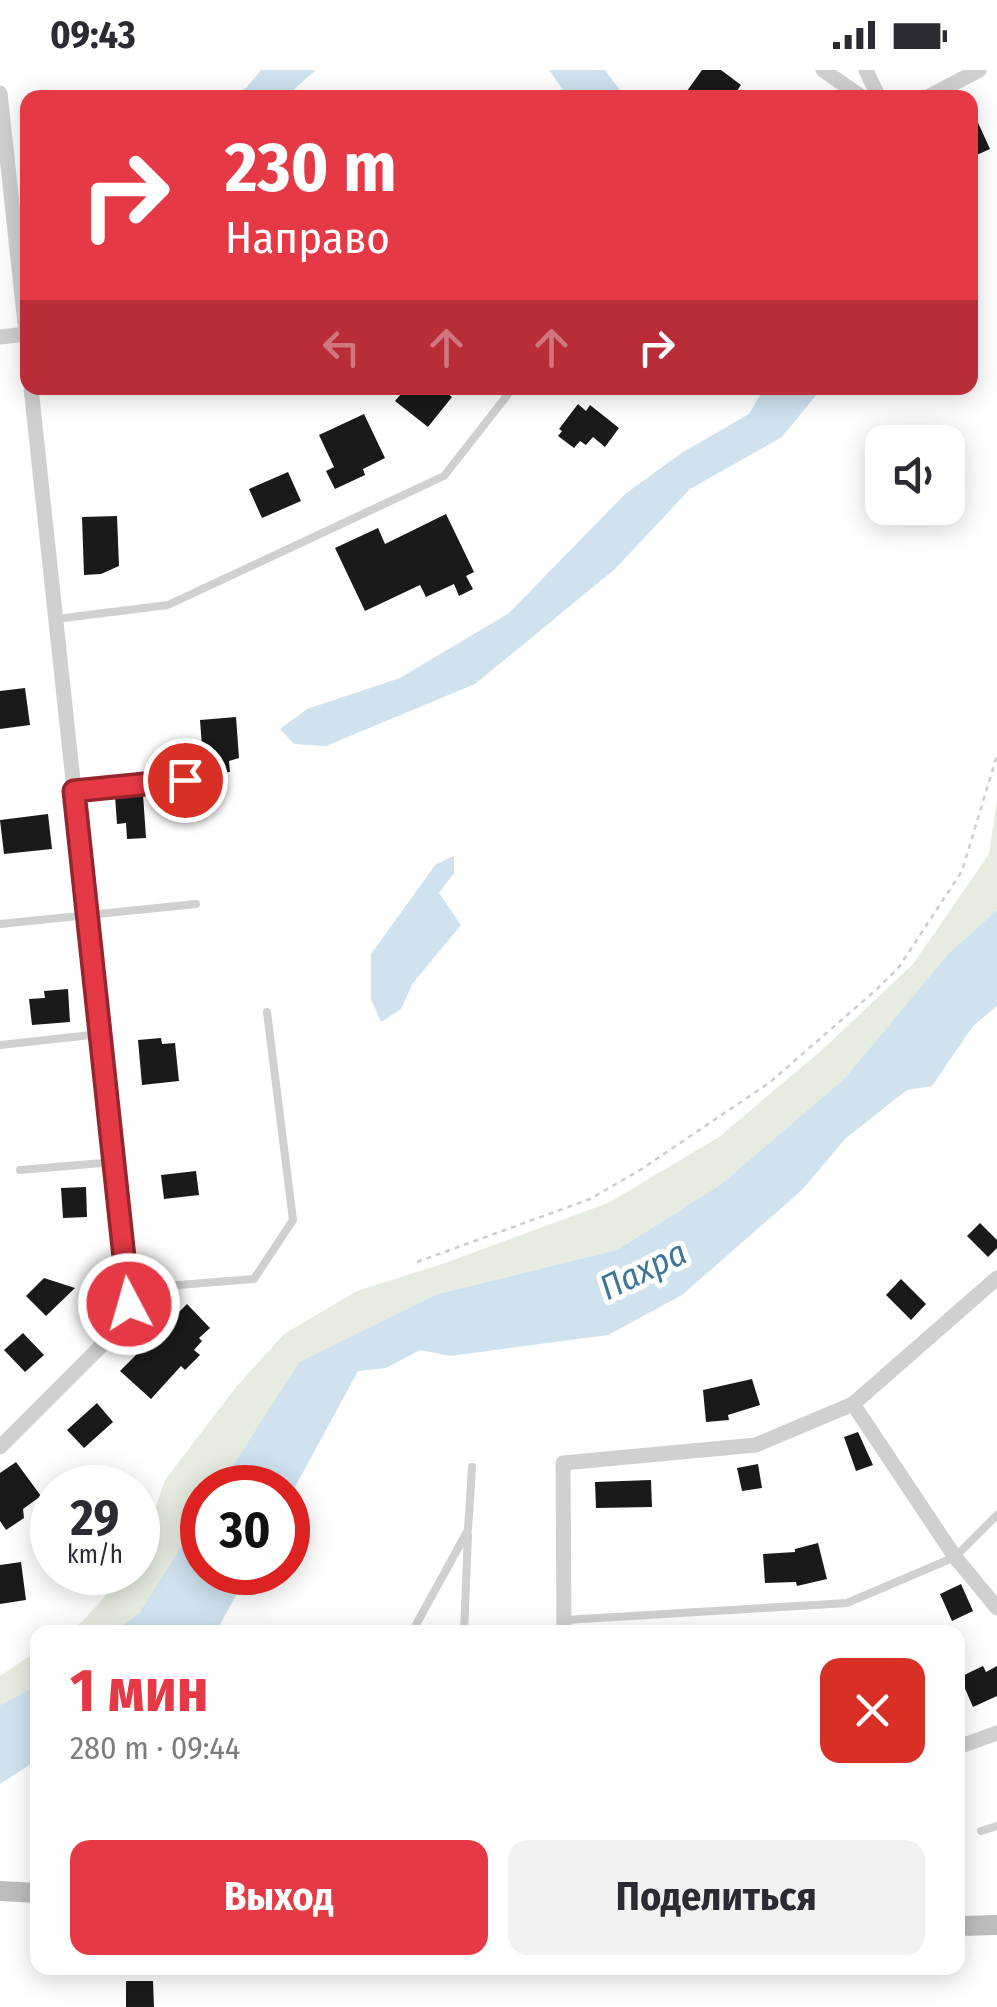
<!DOCTYPE html>
<html lang="ru">
<head>
<meta charset="utf-8">
<style>
  body { margin:0; font-family:"Fira Sans Condensed",sans-serif; background:#f2f2f3; color:#2b2b33; height:100vh; display:flex; flex-direction:column; font-size:38px; white-space:nowrap }
  * { box-sizing:border-box; margin:0 }
  p { font-size:32px; color:#7c7c81 }
  .icon { flex:none; width:55px; height:55px; fill:none; stroke:currentColor; stroke-width:2; stroke-linecap:round; stroke-linejoin:round }
  .map { position:relative; flex:1; overflow:hidden }
  .sheet { position:absolute; left:30px; top:1555px; width:935px; height:350px; display:flex; flex-direction:column; background:#fff; border-radius:20px; box-shadow:0 5px 25px #0003 }
  .sheet>* { flex:none }
  .guide { position:absolute; left:20px; top:20px; width:958px; height:305px; border-radius:20px; box-shadow:0 5px 25px #0003; background:#e63946; color:#fff; overflow:hidden }
  .controls { position:absolute; left:865px; top:355px; display:grid; gap:20px }
  .controls a { display:grid; place-items:center; width:100px; height:100px; border-radius:20px; background:#fff; box-shadow:0 5px 25px #0003; font-size:50px }
  .speed { position:absolute; left:30px; top:1395px; display:flex; gap:20px; font-size:50px; font-weight:700; text-align:center }
  .speed>* { display:grid; place-content:center; width:130px; height:130px; border-radius:50%; background:#fff; box-shadow:0 5px 25px #0003; line-height:1 }
  .speed small { font-size:25px; font-weight:400 }
  .speed .limit { border:15px solid #d22; background:#fff; color:#111 }
  .pin { position:absolute; display:grid; place-items:center; width:85px; height:85px; color:#fff; margin:-42px; border:5px solid #fff; border-radius:50%; box-shadow:0 2px 10px #0007 }
  .me { position:absolute; width:110px; margin:-55px; rotate:354deg; stroke-linejoin:round; filter:drop-shadow(0 0 8px #0008) }
  .turn { display:flex; align-items:center; gap:35px; height:210px; padding:0 40px; font-size:45px }
  .turn .icon { width:130px; height:130px; stroke-width:2.5 }
  .turn b { display:block; font-size:70px; line-height:85px }
  .lanes { display:flex; align-items:center; height:95px; padding:0 40px; background:#0003; justify-content:center; gap:50px; direction:ltr }
  .lanes .off { opacity:.35 }
  .round { display:grid; place-items:center; flex:none; width:105px; height:105px; border-radius:20px; background:#f2f2f3 }
  .headline { display:flex; align-items:center; justify-content:space-between; height:170px; padding:0 40px }
  h1 { font-size:60px; font-weight:700; line-height:75px; color:#e63946 }
  .button { display:flex; gap:20px; margin-top:auto; padding:20px 40px }
  .button a { flex:1; height:115px; border-radius:20px; background:#e63946; color:#fff; font-size:40px; font-weight:700; line-height:115px; text-align:center }
  .button a+a { background:#f2f2f3; color:#2b2b33 }
  .status { display:flex; justify-content:space-between; align-items:center; height:70px; padding:0 50px; background:#fff; direction:ltr }
  .status svg { height:28px; fill:currentColor }
  .map>svg:first-child { display:block }
  .green { fill:#e6ecdf }
  .water { fill:#cfe2ee }
  .building { fill:#1a1a1a }
  .lines { fill:none; stroke-linecap:round; stroke-linejoin:round }
  .path { stroke:#cdcdcd; stroke-width:2.5; stroke-dasharray:5 5; stroke-linecap:butt }
  .lane { stroke:#d0d0d0; stroke-width:8 }
  .street { stroke:#d0d0d0; stroke-width:15 }
  .secondary { stroke:#bdbdbd; stroke-width:20 }
  .route-casing { stroke:#96252e; stroke-width:25 }
  .route { stroke:#e63946; stroke-width:18 }
  .labels { text-anchor:middle; dominant-baseline:central; stroke-width:10; stroke-linejoin:round; paint-order:stroke }
  .water-label { font-size:35px; font-style:italic; fill:#3f7597; stroke:#fff }
</style>
</head>
<body>
<div class="status"><b>09:43</b><svg viewBox="0 0 49 12"><path d="M0 12V9h3v3zM5 12V6h3v6zM10 12V3h3v9zM15 12V0h3v12zM26 1h20v11H26zM47 4h2v5h-2z"/></svg></div>
<div class="map">
<svg width="997" height="1937" viewBox="0 0 997 1937">
  <rect width="100%" height="100%" fill="#fff"/>
  <path class="green" d="M 997,729 L 997,840 L 949,883 L 845,1008 L 720,1115 L 617,1180 L 437,1224 L 299,1292 L 219,1417 L 202,1418 L 202,1443 L 140,1542 L 114,1562 L 66,1562 L 82,1552 L 126,1503 L 138,1502 L 138,1489 L 165,1410 L 236,1317 L 284,1264 L 357,1221 L 445,1193 L 608,1133 L 719,1067 L 823,979 L 913,894 L 989,784 Z
    M 37,1581 L 37,1616 L 0,1635 L 0,1606 Z"/>
  <path class="water" d="M 261,0 L 316,0 L 285,27 L 225,27 L 246,18 Z
    M 549,0 L 605,0 L 625,27 L 568,27 Z
    M 764,318 L 822,318 L 782,367 L 690,419 L 615,499 L 475,614 L 326,676 L 294,674 L 280,659 L 307,639 L 400,608 L 509,543 L 625,424 L 683,382 L 749,344 Z
    M 454,786 L 454,803 L 439,823 L 461,855 L 413,913 L 401,939 L 381,952 L 371,929 L 371,884 L 436,794 Z
    M 997,840 L 997,936 L 973,956 L 932,1016 L 907,1020 L 846,1068 L 802,1120 L 682,1225 L 608,1265 L 450,1286 L 420,1280 L 386,1298 L 358,1301 L 288,1430 L 288,1418 L 219,1417 L 299,1292 L 437,1224 L 617,1180 L 720,1115 L 845,1008 L 949,883 Z
    M 202,1443 L 202,1502 L 248,1503 L 216,1562 L 114,1562 L 140,1542 Z
    M 37,1616 L 37,1690 L 0,1714 L 0,1635 Z"/>
  <path class="building" d="M 702,0 L 721,0 L 741,15 L 732,28 L 682,28 Z
    M 970,35 L 990,79 L 970,88 Z
    M 406,318 L 440,318 L 452,327 L 428,357 L 395,331 Z
    M 578,334 L 586,341 L 590,335 L 619,358 L 605,377 L 593,367 L 586,375 L 580,371 L 574,378 L 558,366 L 562,361 L 559,359 Z
    M 364,344 L 385,388 L 363,399 L 365,405 L 335,419 L 326,401 L 334,397 L 319,365 Z
    M 288,402 L 301,431 L 262,448 L 249,419 Z
    M 446,444 L 474,502 L 466,506 L 473,519 L 459,526 L 454,514 L 426,527 L 420,515 L 365,541 L 335,478 L 378,458 L 385,474 Z
    M 117,446 L 119,496 L 101,504 L 84,505 L 82,447 Z
    M 25,618 L 30,655 L 0,659 L 0,621 Z
    M 236,647 L 239,688 L 229,691 L 230,702 L 204,703 L 200,650 Z
    M 143,724 L 146,768 L 127,769 L 126,753 L 117,754 L 115,726 Z
    M 48,744 L 52,779 L 4,784 L 0,750 Z
    M 68,919 L 70,952 L 32,955 L 29,929 L 45,928 L 44,921 Z
    M 161,968 L 162,974 L 175,973 L 179,1011 L 142,1015 L 138,970 Z
    M 196,1101 L 199,1125 L 164,1129 L 161,1105 Z
    M 86,1117 L 87,1147 L 63,1148 L 61,1118 Z
    M 980,1153 L 997,1170 L 997,1178 L 988,1187 L 967,1166 Z
    M 44,1208 L 75,1218 L 46,1246 L 26,1226 Z
    M 901,1209 L 926,1234 L 911,1250 L 886,1225 Z
    M 187,1234 L 210,1258 L 199,1268 L 202,1271 L 194,1280 L 200,1285 L 185,1300 L 181,1296 L 151,1329 L 120,1301 Z
    M 23,1263 L 44,1285 L 25,1302 L 4,1280 Z
    M 752,1309 L 760,1335 L 728,1345 L 729,1350 L 706,1352 L 703,1320 Z
    M 97,1333 L 113,1352 L 84,1378 L 67,1360 Z
    M 858,1362 L 873,1395 L 856,1401 L 844,1367 Z
    M 16,1392 L 41,1426 L 23,1439 L 24,1448 L 6,1460 L 0,1451 L 0,1403 Z
    M 758,1394 L 762,1418 L 742,1421 L 737,1398 Z
    M 651,1410 L 652,1437 L 596,1438 L 595,1412 Z
    M 818,1473 L 827,1509 L 797,1516 L 796,1512 L 765,1513 L 763,1484 L 795,1482 L 795,1479 Z
    M 21,1492 L 26,1530 L 0,1534 L 0,1495 Z
    M 961,1514 L 973,1541 L 952,1551 L 940,1524 Z
    M 983,1596 L 986,1602 L 997,1596 L 997,1626 L 973,1637 L 960,1607 Z
    M 126,1911 L 153,1911 L 154,1937 L 126,1937 Z"/>
  <g class="lines">
    <path class="path" d="M 417,1192 L 590,1129 L 640,1100 L 769,1013 L 876,920 L 899,897 L 962,801 L 997,685"/>
    <path class="lane" d="M 56,549 L 168,535 L 444,406 L 513,318
      M 75,721 L 185,710
      M 0,854 L 196,834
      M 0,975 L 100,964
      M 20,1100 L 114,1092
      M 127,1219 L 254,1209 L 293,1150 L 267,942
      M 565,1550 L 847,1533 L 955,1487 L 997,1445
      M 412,1562 L 468,1460 L 472,1397
      M 464,1562 L 468,1465
      M 981,1761 L 997,1756"/>
    <path class="street" d="M 823,0 L 863,28
      M 866,0 L 879,28
      M 0,23 L 28,281
      M 926,28 L 979,0
      M 0,267 L 26,264
      M 853,1334 L 955,1487 L 997,1538
      M 0,1377 L 125,1252 L 129,1234 L 31,318
      M 564,1562 L 563,1393 L 756,1375 L 853,1334 L 997,1208
      M 958,1677 L 997,1663"/>
    <path class="secondary" d="M 0,1821 L 38,1823
      M 958,1856 L 997,1855"/>
  </g>
  <g class="lines">
    <g class="route-casing">
      <path id="route" d="M 129,1234 L 74,721 L 185,710"/>
    </g>
    <use href="#route" class="route"/>
  </g>
  <g class="labels">
    <g class="water-label">
      <text transform="translate(643 1200) rotate(-26)">Пахра</text>
    </g>
  </g>
</svg>
<div class="controls">
<a><svg class="icon" aria-label="sound" viewBox="0 0 24 24"><path d="M4 9h4l5-4v14l-5-4H4zM17 9q2 3 0 6"/></svg></a>
</div>
<div class="speed"><div>29<small>km/h</small></div><div class="limit">30</div></div>
<div class="pin" style="left:185px;top:710px;background:#d93025"><svg class="icon" aria-label="arrive" viewBox="0 0 24 24"><path d="M6 21V4h12l-3 4 3 4H6"/></svg></div>
<svg class="me" style="left:129px;top:1234px" viewBox="-20 -20 40 40"><circle r="17" fill="#e63946" stroke="#fff" stroke-width="3"/><path d="M0-11L8 9 0 5-8 9z" fill="#fff"/></svg>
<div class="guide">
<div class="turn"><svg class="icon" aria-label="right" viewBox="0 0 24 24"><path d="M7 20v-9h11M14 6l5 5-5 5"/></svg><div><b>230 m</b>Направо</div></div>
<div class="lanes"><svg class="icon off" aria-label="left" viewBox="0 0 24 24"><path d="M17 20v-9H6M10 6l-5 5 5 5"/></svg><svg class="icon off" aria-label="ahead" viewBox="0 0 24 24"><path d="M12 20V5M6 11l6-6 6 6"/></svg><svg class="icon off" aria-label="ahead" viewBox="0 0 24 24"><path d="M12 20V5M6 11l6-6 6 6"/></svg><svg class="icon" aria-label="right" viewBox="0 0 24 24"><path d="M7 20v-9h11M14 6l5 5-5 5"/></svg></div>
</div>
<section class="sheet">
<div class="headline"><div><h1>1 мин</h1><p>280 m · 09:44</p></div><a class="round" style="background:#d93025;color:#fff"><svg class="icon" aria-label="close" viewBox="0 0 24 24"><path d="M6 6l12 12M18 6L6 18"/></svg></a></div>
<div class="button"><a>Выход</a><a>Поделиться</a></div>
</section>
</div>
</body>
</html>
